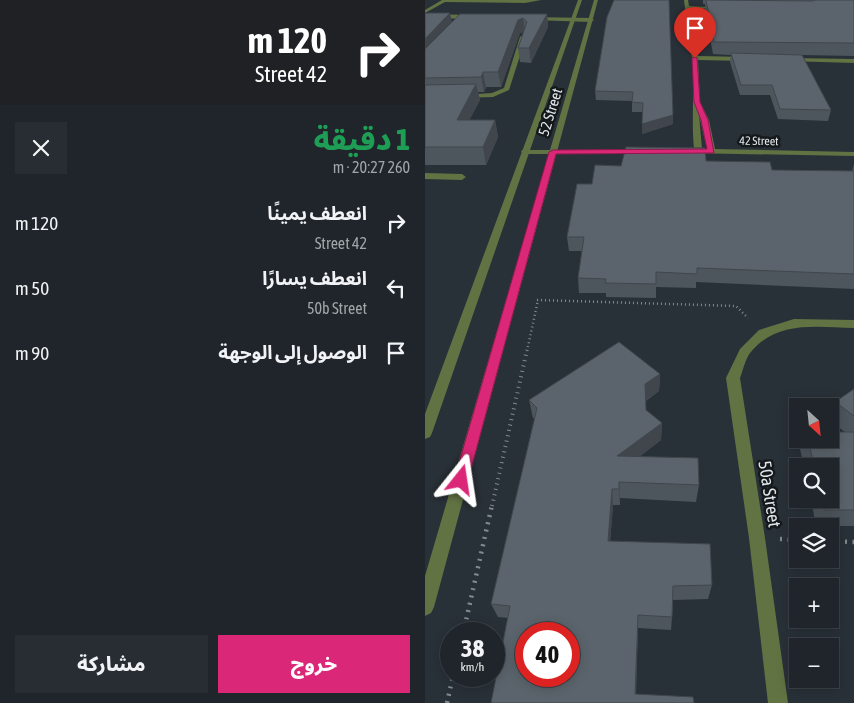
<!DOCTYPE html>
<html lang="ar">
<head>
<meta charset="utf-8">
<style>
  body { margin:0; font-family:"Asap Condensed","Noto Sans Arabic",sans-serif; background:#272d32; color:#f1f3f6; direction:rtl; height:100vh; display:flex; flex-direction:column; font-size:19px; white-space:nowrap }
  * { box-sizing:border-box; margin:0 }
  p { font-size:16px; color:#a1a5a8 }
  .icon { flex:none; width:28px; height:28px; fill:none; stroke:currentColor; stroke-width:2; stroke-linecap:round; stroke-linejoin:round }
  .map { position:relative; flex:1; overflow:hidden; direction:ltr }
  .sheet { display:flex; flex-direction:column; background:#1f252a; width:425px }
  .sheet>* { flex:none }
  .banner { background:#202124; color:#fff; overflow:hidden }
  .needle { width:32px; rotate:153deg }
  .fabs { position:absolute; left:364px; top:398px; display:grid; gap:10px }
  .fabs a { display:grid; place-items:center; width:50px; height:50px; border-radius:0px; background:#1f252a; box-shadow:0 2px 12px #0003,0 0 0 1px #3c4247; font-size:25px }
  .speed { position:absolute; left:15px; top:622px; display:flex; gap:10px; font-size:25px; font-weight:700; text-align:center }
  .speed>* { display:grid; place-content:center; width:65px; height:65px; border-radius:50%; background:#1f252a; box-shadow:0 2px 12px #0003,0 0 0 1px #3c4247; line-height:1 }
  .speed small { font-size:12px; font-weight:400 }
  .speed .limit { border:8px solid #d22; background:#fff; color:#111 }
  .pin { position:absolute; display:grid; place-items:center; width:42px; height:42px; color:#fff; margin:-51px -21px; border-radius:50% 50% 50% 0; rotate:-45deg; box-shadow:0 0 5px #0007 }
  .pin .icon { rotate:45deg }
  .me { position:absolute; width:55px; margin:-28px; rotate:15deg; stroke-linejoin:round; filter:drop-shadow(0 0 4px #0008) }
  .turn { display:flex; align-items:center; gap:18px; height:105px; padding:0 15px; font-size:22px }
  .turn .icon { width:65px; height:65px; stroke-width:2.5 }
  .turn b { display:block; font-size:35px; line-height:42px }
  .round { display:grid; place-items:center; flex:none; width:52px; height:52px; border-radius:0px; background:#272d32 }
  .overview { display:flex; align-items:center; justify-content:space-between; height:85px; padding:0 15px }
  h1 { font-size:30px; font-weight:800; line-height:38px; color:#1e9e55 }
  .primary-button { display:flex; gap:10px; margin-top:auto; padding:10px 15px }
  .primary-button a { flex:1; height:58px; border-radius:0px; background:#db2777; color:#fff; font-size:20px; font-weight:800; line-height:58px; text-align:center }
  .primary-button a+a { background:#272d32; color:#f1f3f6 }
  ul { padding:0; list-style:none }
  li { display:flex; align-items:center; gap:15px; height:65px; padding:0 15px }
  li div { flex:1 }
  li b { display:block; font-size:19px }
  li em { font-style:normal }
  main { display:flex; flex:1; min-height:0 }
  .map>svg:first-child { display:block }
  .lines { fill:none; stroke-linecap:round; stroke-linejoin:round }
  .path-far2 { stroke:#82898f; stroke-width:2.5; stroke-dasharray:1 3; stroke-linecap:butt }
  .path-far1 { stroke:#82898f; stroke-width:4; stroke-dasharray:1 4.5; stroke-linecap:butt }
  .path { stroke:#82898f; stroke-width:4.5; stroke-dasharray:2 5.5; stroke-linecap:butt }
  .service { fill:#617243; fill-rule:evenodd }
  .minor { fill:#617243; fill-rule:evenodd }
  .tertiary { fill:#617243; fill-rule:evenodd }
  .wall { fill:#4e565d }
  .shaded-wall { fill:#40464c }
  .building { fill:#5b646c; stroke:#40464c; fill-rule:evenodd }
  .route { fill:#db2777; stroke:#8e194d }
  .labels { text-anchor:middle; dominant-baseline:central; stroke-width:5; stroke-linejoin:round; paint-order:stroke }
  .far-street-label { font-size:12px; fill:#e1e6eb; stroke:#15191c }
  .street-label { font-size:15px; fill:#e1e6eb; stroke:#15191c }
  .near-street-label { font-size:18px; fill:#e1e6eb; stroke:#15191c }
</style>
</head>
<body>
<main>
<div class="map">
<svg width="429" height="703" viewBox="0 0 429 703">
  <rect width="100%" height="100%" fill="#293138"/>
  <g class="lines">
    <path class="path-far2" d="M 112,300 L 311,306 L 323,318
      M 102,351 L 113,300"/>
    <path class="path-far1" d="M 67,506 L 102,350"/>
    <path class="path" d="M 355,539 L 372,540
      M 405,541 L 429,542
      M 38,634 L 67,505
      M 22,703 L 28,676"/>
    <path class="service" d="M 17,0 L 116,0 L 100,3 L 20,2 L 0,13 L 0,10 Z
      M 98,35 L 101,37 L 84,90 L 68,97 L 35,98 L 35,96 L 37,95 L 67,93 L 79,88 L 95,37 Z
      M 0,173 L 37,174 L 41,177 L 37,180 L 0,179 Z"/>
    <path class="minor" d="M 259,0 L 263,0 L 264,6 L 298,8 L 265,9 L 273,56 L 322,57 L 325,59 L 322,61 L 273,60 L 275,102 L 284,120 L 290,149 L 429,152 L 429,156 L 261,153 L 261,149 L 269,149 C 266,118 270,89 267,58 C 265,39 261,19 259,0 ZM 274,115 L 282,149 L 277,149 Z
      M 0,14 L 47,15 L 50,17 L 47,19 L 0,18 Z
      M 105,17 L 166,18 L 169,20 L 166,22 L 107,20 Z
      M 364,58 L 429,59 L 429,63 L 362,61 Z
      M 97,150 L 217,150 L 221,152 L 217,154 L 100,154 L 96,152 Z
      M 369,319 L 429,320 L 429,328 C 391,327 351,320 325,353 C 320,360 318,370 315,378 L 340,538 L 363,703 L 343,703 L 324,538 L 301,378 L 315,349 L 334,330 Z"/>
    <path class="tertiary" d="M 153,0 L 157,0 L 7,433 L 5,437 L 0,439 L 0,414 Z
      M 169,0 L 173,0 L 9,607 L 6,613 L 0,616 L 0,576 Z"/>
  </g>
  <path class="wall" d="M 189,0 L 248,115 L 248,124 L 217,134 L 218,112 L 207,112 L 207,101 L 171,100 L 170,91 Z
    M 278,0 L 429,0 L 429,56 L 377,55 L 406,110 L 403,121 L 353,119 L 345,95 L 315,95 L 305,62 L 306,55 L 288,54 L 280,11 L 280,4 L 278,4 Z
    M 0,13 L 27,22 L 122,14 L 123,27 L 106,63 L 95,62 L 93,48 L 99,32 L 95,33 L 76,87 L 61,87 L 59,92 L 53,92 L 55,100 L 44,120 L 70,120 L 73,137 L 61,165 L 0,165 Z
    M 281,161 L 347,170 L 427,171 L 429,164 L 429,289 L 271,282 L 271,288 L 231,287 L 231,298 L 181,297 L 181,293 L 154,293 L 153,278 L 157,251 L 144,251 L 142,237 L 167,184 L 196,166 Z
    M 235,374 L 234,391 L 221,401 L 221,410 L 237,423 L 236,440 L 214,457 L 274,485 L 271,502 L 195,498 L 195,505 L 188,505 L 185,541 L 287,585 L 283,599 L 248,600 L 247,617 L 246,630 L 213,628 L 211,694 L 66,703 L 83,618 L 73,617 L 66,604 L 110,419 L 108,418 L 104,400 Z
    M 429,389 L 429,526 L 391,526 L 386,499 L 405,499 L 405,466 L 379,466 L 375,449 L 379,439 L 405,439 L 420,432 L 405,421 L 405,413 L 410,402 Z"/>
  <path class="shaded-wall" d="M 25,13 L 28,26 L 0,57 L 0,39 Z
    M 122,14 L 123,27 L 106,63 L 104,48 Z
    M 98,18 L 100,31 L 95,33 L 76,87 L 73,72 L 93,20 Z
    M 58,72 L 61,87 L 59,92 L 56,77 Z
    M 51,84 L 55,100 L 36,137 L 32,120 Z
    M 248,115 L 248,124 L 217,134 L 217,124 Z
    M 70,120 L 73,137 L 61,165 L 58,147 Z
    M 235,374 L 234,391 L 220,401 L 220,384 Z
    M 237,423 L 236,440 L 193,473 L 192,456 Z
    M 194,482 L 195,498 L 195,505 L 194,489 Z
    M 187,489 L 188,505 L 184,556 L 183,541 Z
    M 213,615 L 213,628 L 210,703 L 210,694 Z"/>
  <path class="building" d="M 189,0 L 244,0 L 248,115 L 217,124 L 218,103 L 207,102 L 208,92 L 170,91 L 182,17 Z
    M 281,0 L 387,1 L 391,0 L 429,0 L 429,43 L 289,42 Z
    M 0,13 L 25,13 L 0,39 Z
    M 35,14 L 122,14 L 104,48 L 93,48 L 102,22 L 98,18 L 93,20 L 73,72 L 58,72 L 56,77 L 0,78 L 0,49 Z
    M 306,53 L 377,55 L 406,110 L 355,109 L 347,85 L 316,85 Z
    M 51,84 L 32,120 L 70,120 L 58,147 L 0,147 L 0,85 Z
    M 201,147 L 280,148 L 281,161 L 345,162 L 347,170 L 429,171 L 429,274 L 272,268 L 272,274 L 231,272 L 231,284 L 180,283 L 181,279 L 153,278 L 159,237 L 142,237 L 152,184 L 167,184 L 170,165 L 196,166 Z
    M 194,342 L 235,374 L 220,384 L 221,410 L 237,423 L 192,456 L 273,458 L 274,485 L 194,482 L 194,489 L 187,489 L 183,541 L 285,544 L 287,585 L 248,586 L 247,617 L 213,615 L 210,694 L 268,697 L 269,703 L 66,703 L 85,606 L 66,604 L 112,408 L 104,400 ZM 101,634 L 144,634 L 144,676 L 101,676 Z
    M 429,389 L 429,416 L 410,402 Z
    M 405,432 L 429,432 L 429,510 L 399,510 L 397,499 L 405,499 L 405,466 L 389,466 L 383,439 L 405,439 Z"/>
  <path class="route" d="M 270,57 L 272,58 L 275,102 L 283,120 L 289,153 L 131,154 L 43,480 L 41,484 L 36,486 L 31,484 L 29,480 L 124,152 L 128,150 L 282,149 L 276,120 L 269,102 L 267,58 Z"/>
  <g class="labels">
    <g class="far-street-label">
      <text transform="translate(334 141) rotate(1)">42 Street</text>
    </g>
    <g class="street-label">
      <text transform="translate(125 112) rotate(-73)">52 Street</text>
    </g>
    <g class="near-street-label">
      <text transform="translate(345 494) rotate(81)">50a Street</text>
    </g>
  </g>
</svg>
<div class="fabs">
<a><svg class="needle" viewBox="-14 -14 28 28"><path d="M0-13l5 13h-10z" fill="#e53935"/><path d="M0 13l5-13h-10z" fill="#a1a5a8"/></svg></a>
<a><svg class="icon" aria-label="search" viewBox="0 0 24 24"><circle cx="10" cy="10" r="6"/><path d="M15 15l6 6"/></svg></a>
<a><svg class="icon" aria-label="layers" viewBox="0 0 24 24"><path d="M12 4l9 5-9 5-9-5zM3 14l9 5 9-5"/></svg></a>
<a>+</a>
<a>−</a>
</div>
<div class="speed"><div>38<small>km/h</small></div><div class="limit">40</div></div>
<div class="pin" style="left:270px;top:58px;background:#d93025"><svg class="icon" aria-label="arrive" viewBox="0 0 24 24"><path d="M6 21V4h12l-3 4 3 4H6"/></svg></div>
<svg class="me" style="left:36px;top:480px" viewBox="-20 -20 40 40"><path d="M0-17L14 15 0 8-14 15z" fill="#db2777" stroke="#fff" stroke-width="4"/></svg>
</div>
<section class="sheet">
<div class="banner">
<div class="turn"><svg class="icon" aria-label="right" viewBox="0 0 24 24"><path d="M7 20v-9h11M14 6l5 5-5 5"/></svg><div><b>120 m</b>42 Street</div></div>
</div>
<div class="overview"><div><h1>1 دقيقة</h1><p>260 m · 20:27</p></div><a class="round"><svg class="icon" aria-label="close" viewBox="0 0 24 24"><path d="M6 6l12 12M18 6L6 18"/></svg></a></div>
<ul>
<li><svg class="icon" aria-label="right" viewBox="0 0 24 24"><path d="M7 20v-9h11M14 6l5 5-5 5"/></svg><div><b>انعطف يمينًا</b><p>42 Street</p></div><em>120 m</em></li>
<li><svg class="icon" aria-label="left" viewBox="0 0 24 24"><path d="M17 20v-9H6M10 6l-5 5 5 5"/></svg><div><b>انعطف يسارًا</b><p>50b Street</p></div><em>50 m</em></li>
<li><svg class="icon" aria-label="arrive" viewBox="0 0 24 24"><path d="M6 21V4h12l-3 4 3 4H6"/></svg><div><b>الوصول إلى الوجهة</b></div><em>90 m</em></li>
</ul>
<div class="primary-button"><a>خروج</a><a>مشاركة</a></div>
</section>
</main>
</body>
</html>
